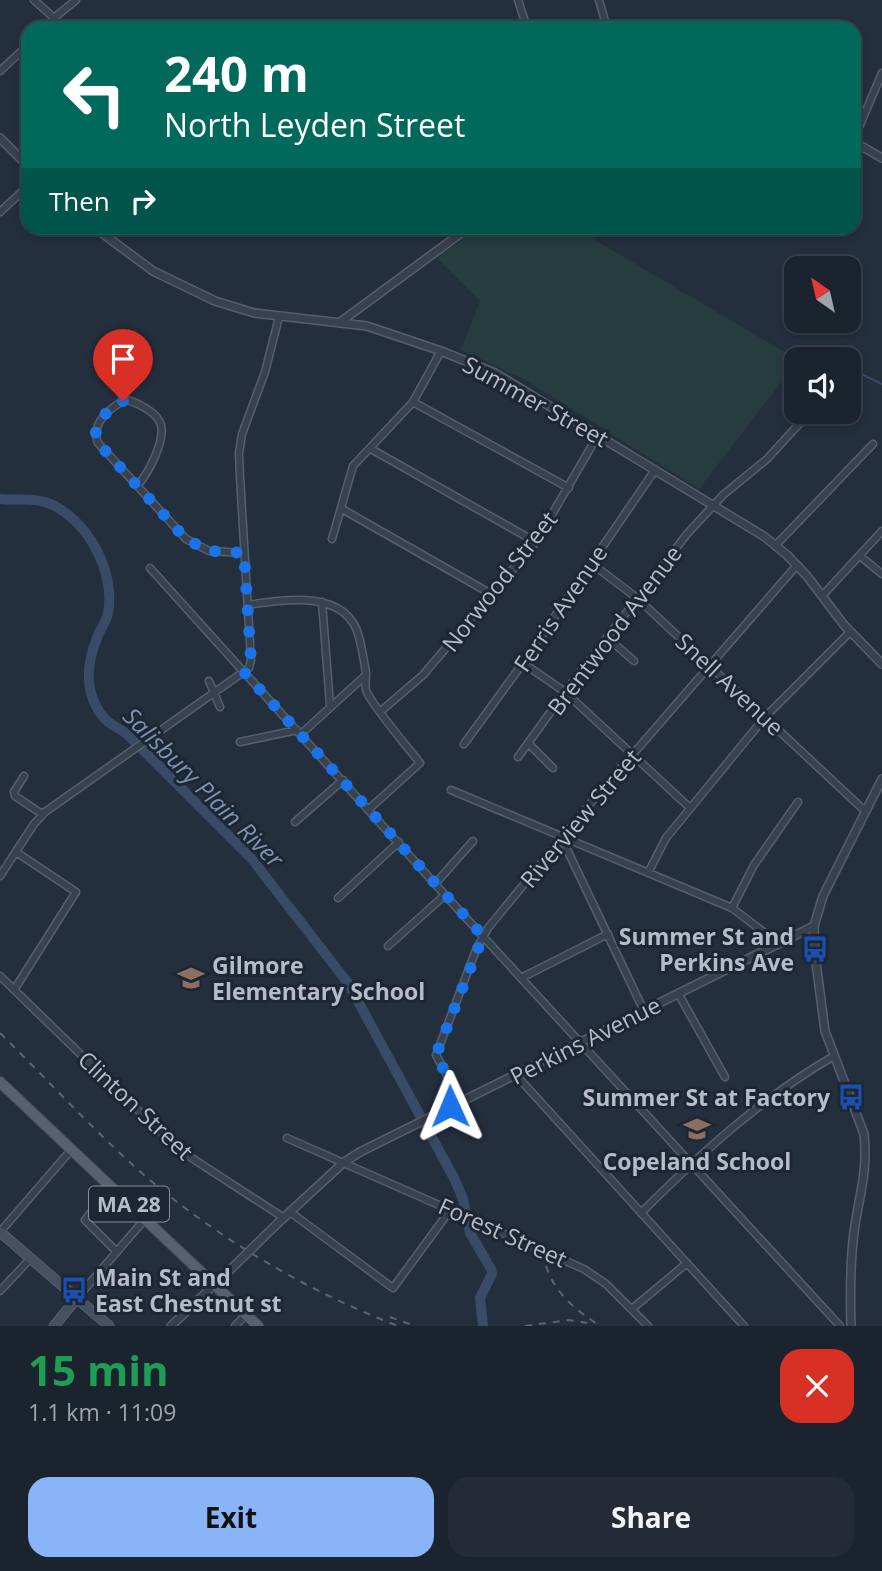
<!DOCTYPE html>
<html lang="en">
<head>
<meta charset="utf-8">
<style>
  body { margin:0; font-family:"Open Sans",sans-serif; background:#242b36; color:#f1f3f6; height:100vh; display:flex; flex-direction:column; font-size:26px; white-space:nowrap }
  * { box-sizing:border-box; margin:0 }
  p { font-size:23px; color:#a0a4aa }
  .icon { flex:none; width:38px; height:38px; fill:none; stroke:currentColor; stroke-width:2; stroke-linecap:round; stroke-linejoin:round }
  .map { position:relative; height:1326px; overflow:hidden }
  .panel { display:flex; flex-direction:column; background:#1b232e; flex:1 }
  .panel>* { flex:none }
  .guide { position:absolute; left:21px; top:21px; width:840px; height:214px; border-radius:21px; box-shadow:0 4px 10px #0003,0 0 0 2px #39404a; background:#00695c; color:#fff; overflow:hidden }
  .needle { width:46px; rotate:326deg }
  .controls { position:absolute; left:784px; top:256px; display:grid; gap:14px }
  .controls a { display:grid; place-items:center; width:77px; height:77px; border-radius:14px; background:#1b232e; box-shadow:0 4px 10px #0003,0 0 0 2px #39404a; font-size:35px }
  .pin { position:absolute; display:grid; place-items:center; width:60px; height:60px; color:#fff; margin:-72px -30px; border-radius:50% 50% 50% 0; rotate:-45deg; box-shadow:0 0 7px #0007 }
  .pin .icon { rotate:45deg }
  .me { position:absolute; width:77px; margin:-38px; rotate:359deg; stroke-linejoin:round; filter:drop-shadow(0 0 5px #0008) }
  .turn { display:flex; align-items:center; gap:24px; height:147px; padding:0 28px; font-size:32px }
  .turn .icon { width:91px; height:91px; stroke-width:2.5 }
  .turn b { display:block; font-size:49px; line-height:60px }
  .then { display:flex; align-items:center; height:66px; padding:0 28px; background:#0003; gap:14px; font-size:26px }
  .round { display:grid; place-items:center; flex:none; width:74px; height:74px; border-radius:21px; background:#242b36 }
  .summary { display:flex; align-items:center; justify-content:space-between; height:119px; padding:0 28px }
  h1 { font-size:42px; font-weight:700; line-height:52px; color:#1e9e55 }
  .button { display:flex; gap:14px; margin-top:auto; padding:14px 28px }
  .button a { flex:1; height:80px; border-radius:21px; background:#8ab4f8; color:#111; font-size:28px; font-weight:700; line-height:80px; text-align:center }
  .button a+a { background:#242b36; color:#f1f3f6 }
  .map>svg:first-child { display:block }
  .green { fill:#263c3f }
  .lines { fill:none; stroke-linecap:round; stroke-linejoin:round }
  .stream { stroke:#394c67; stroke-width:2 }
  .river { stroke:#394c67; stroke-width:10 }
  .minor-casing { stroke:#565f6c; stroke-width:9 }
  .tertiary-casing { stroke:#565f6c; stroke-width:10 }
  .secondary-casing { stroke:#565f6c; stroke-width:11 }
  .primary-casing { stroke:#414a57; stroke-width:12 }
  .minor { stroke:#38414e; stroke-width:6 }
  .tertiary { stroke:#38414e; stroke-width:7 }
  .secondary { stroke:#465061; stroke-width:9 }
  .primary { stroke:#56606e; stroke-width:10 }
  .rail { stroke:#5a6575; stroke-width:2; stroke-dasharray:7 7; stroke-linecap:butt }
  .tertiary-bridge-casing { stroke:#565f6c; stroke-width:10; stroke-linecap:butt }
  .tertiary-bridge { stroke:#38414e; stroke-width:7 }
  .route { stroke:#1a73e8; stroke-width:12; stroke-dasharray:0 21.6 }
  .labels { text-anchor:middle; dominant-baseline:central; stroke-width:6; stroke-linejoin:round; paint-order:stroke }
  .shield { fill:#1d2633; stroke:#878f9c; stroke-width:2 }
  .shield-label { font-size:21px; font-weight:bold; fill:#b4bcc9 }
  .street-label { font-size:23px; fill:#b4bcc9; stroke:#1d2633 }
  .poi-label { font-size:23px; font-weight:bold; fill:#b4bcc9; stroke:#1d2633; text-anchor:end }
  .water-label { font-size:24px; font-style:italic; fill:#7c92b1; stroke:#1d2633 }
</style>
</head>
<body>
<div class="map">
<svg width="882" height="1326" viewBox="0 0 882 1326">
  <rect width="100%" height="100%" fill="#242f3e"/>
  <path class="green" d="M 478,228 L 575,228 L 796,359 L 796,363 L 699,489 L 525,380 L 461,350 L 480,301 L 437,258 Z"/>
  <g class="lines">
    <path class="stream" d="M 822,355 L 829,359
      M 849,368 L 882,384"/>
    <path class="river" d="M 0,499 C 16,501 32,497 48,503 C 87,518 116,572 108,613 C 106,623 100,629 97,638 C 86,665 84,695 105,719 C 111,725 120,729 127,734 L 251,858 L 348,983 L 454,1178 L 463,1199 L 470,1233 L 491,1269 L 492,1274 L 480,1298 L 483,1326"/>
    <g class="minor-casing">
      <path id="minor" d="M 34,0 L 54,18 L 44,28
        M 518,0 L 527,28
        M 599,0 L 607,28
        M 54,18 L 76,0
        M 0,71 L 28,45
        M 854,139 L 882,73
        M 0,212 L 28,186
        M 413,402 L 569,488
        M 371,449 L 536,542
        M 137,486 C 148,474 165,442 161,425 C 158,413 137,402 126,400 C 110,407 90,424 98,443 L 186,539 L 209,551 L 244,553
        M 342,509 L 493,595
        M 332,539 L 353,466 L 413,402 L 441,351
        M 775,546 L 873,444
        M 860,556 L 882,574
        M 591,563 L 637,598 L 865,811
        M 150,568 L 445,895 L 840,1326
        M 822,596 L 882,531
        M 322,602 L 330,705
        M 248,605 C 284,599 347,589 359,637 C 362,648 364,661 366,673 C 366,678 365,685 366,690 C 370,703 409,749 420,763 L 369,809
        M 607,637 L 634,661
        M 523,663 L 565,692 L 690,808
        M 209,681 L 220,707
        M 381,711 L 423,675 L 536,542 L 598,435
        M 301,734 L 366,675
        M 240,742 L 297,730
        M 528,743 L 553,768
        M 464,744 L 523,663 L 655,470
        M 518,757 L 565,692 L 687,534 L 723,495 L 767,459 L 811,411
        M 24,776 L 14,792 L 15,796 L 42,814
        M 451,790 L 732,908 L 778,943
        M 295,822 L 343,780
        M 562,839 L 644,1011
        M 648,873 L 666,838 L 765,717 L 850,632
        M 0,876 L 34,824 L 45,812 L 249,668 L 251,660 L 240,477 L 239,453 L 242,434 L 265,372 L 279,317
        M 435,884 L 473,841
        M 338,898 L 399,842
        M 732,908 L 754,865 L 798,802
        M 388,946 L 445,895
        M 0,976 L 178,1149 L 284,1218
        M 521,978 L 608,934
        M 14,990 L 76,892 L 16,852
        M 678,993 L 725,1077
        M 516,1075 L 744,1326
        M 461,1101 L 436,1055 L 476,950 L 488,928 L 594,799 L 797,565
        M 287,1138 L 584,1269 L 606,1284 L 648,1326
        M 111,1187 L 85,1220 L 117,1252
        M 290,1212 L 393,1288 L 451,1209
        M 641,1213 C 700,1154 761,1098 834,1056
        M 0,1232 L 71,1150
        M 0,1291 L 30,1259
        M 77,1298 L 145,1219
        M 632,1309 L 687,1263
        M 235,1326 L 246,1315"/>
    </g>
    <g class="tertiary-casing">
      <path id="tertiary" d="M 0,138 L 28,166
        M 854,142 L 882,158
        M 95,228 L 153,271 L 215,301 L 254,313 L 367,326 L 441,351 L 495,373 L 765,537 L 787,555 L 807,576 L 844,625 L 882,664
        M 339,323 L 468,228
        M 278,1223 L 343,1163 L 360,1152 L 814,926
        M 171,1326 L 234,1266
        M 851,1326 C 850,1295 850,1264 854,1232 C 859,1195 868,1173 864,1134 L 825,1031 L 815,955 L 814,926 L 823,896 L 882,779"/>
    </g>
    <g class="secondary-casing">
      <path id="secondary" d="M 0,1232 L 109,1326
        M 54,1326 L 77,1298"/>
    </g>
    <g class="primary-casing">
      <path id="primary" d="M 0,1082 L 258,1326"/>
    </g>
    <use href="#minor" class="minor"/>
    <use href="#tertiary" class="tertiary"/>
    <use href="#secondary" class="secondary"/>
    <use href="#primary" class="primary"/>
    <path class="rail" d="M 0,1033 C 55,1087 108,1147 168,1195 C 238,1250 315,1294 398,1326
      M 546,1266 C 556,1295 575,1309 600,1326
      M 390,1317 L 415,1326
      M 525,1326 L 569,1320 L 594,1324"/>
    <g class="tertiary-bridge-casing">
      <path id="tertiary-bridge" d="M 234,1266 L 278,1223"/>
    </g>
    <use href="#tertiary-bridge" class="tertiary-bridge"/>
  </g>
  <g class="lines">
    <path class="route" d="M 123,401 C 108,410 88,425 99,444 L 186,539 L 209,551 L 244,553 L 251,660 L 249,668 L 245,673 L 483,936 L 436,1055 L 461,1101 L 450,1106"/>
  </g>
  <defs>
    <g id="bus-bare" transform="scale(2.1)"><path d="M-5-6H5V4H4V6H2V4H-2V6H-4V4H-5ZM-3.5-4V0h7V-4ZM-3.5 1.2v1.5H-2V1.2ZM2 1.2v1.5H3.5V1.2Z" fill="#1a4fb4" stroke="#1d2633" stroke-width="2.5" paint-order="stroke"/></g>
    <g id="school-bare" transform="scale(2.1)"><path d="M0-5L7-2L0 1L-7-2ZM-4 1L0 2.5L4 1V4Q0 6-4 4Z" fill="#8d6e63" stroke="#1d2633" stroke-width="2.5" paint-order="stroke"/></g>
  </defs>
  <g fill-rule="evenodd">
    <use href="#bus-bare" x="815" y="949"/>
    <use href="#school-bare" x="191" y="978"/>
    <use href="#bus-bare" x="851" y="1097"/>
    <use href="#school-bare" x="697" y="1129"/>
    <use href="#bus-bare" x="74" y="1290"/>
  </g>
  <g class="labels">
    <rect class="shield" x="89" y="1186.5" width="80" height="35" rx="5"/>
    <g class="shield-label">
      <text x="129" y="1204">MA 28</text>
    </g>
    <g class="street-label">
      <text transform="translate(536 401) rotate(29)">Summer Street</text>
      <text transform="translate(499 581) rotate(-52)">Norwood Street</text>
      <text transform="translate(560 608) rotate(-56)">Ferris Avenue</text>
      <text transform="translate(614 630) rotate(-53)">Brentwood Avenue</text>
      <text transform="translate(730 684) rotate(43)">Snell Avenue</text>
      <text transform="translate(580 818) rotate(-50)">Riverview Street</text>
      <text transform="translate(585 1040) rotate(-27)">Perkins Avenue</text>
      <text transform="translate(136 1105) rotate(43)">Clinton Street</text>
      <text transform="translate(503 1232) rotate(24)">Forest Street</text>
    </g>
    <g class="poi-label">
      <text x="794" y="936">Summer St and<tspan x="794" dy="26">Perkins Ave</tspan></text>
      <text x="212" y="965" text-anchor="start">Gilmore<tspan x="212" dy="26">Elementary School</tspan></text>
      <text x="830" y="1097">Summer St at Factory</text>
      <text x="697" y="1161" text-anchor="middle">Copeland School</text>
      <text x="95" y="1277" text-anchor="start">Main St and<tspan x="95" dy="26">East Chestnut st</tspan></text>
    </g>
    <g class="water-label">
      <text transform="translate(204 787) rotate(45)">Salisbury Plain River</text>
    </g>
  </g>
</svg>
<div class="controls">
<a><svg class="needle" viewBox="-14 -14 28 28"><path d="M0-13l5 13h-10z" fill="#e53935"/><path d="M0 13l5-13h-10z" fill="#a0a4aa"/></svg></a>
<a><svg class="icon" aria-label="sound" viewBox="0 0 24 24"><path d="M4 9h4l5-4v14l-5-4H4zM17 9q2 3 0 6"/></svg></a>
</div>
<div class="pin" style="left:123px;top:401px;background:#d93025"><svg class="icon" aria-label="arrive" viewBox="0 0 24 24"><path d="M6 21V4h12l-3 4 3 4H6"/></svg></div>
<svg class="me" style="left:450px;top:1106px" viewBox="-20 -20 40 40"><path d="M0-17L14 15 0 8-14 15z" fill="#1a73e8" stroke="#fff" stroke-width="4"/></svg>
<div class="guide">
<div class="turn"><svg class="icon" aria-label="left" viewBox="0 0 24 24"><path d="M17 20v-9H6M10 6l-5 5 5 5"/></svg><div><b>240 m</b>North Leyden Street</div></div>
<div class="then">Then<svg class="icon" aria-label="right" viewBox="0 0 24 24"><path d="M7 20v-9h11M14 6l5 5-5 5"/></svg></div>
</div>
</div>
<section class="panel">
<div class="summary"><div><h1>15 min</h1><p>1.1 km · 11:09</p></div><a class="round" style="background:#d93025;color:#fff"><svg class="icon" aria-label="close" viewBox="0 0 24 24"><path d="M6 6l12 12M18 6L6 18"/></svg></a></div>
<div class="button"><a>Exit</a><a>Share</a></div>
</section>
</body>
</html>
